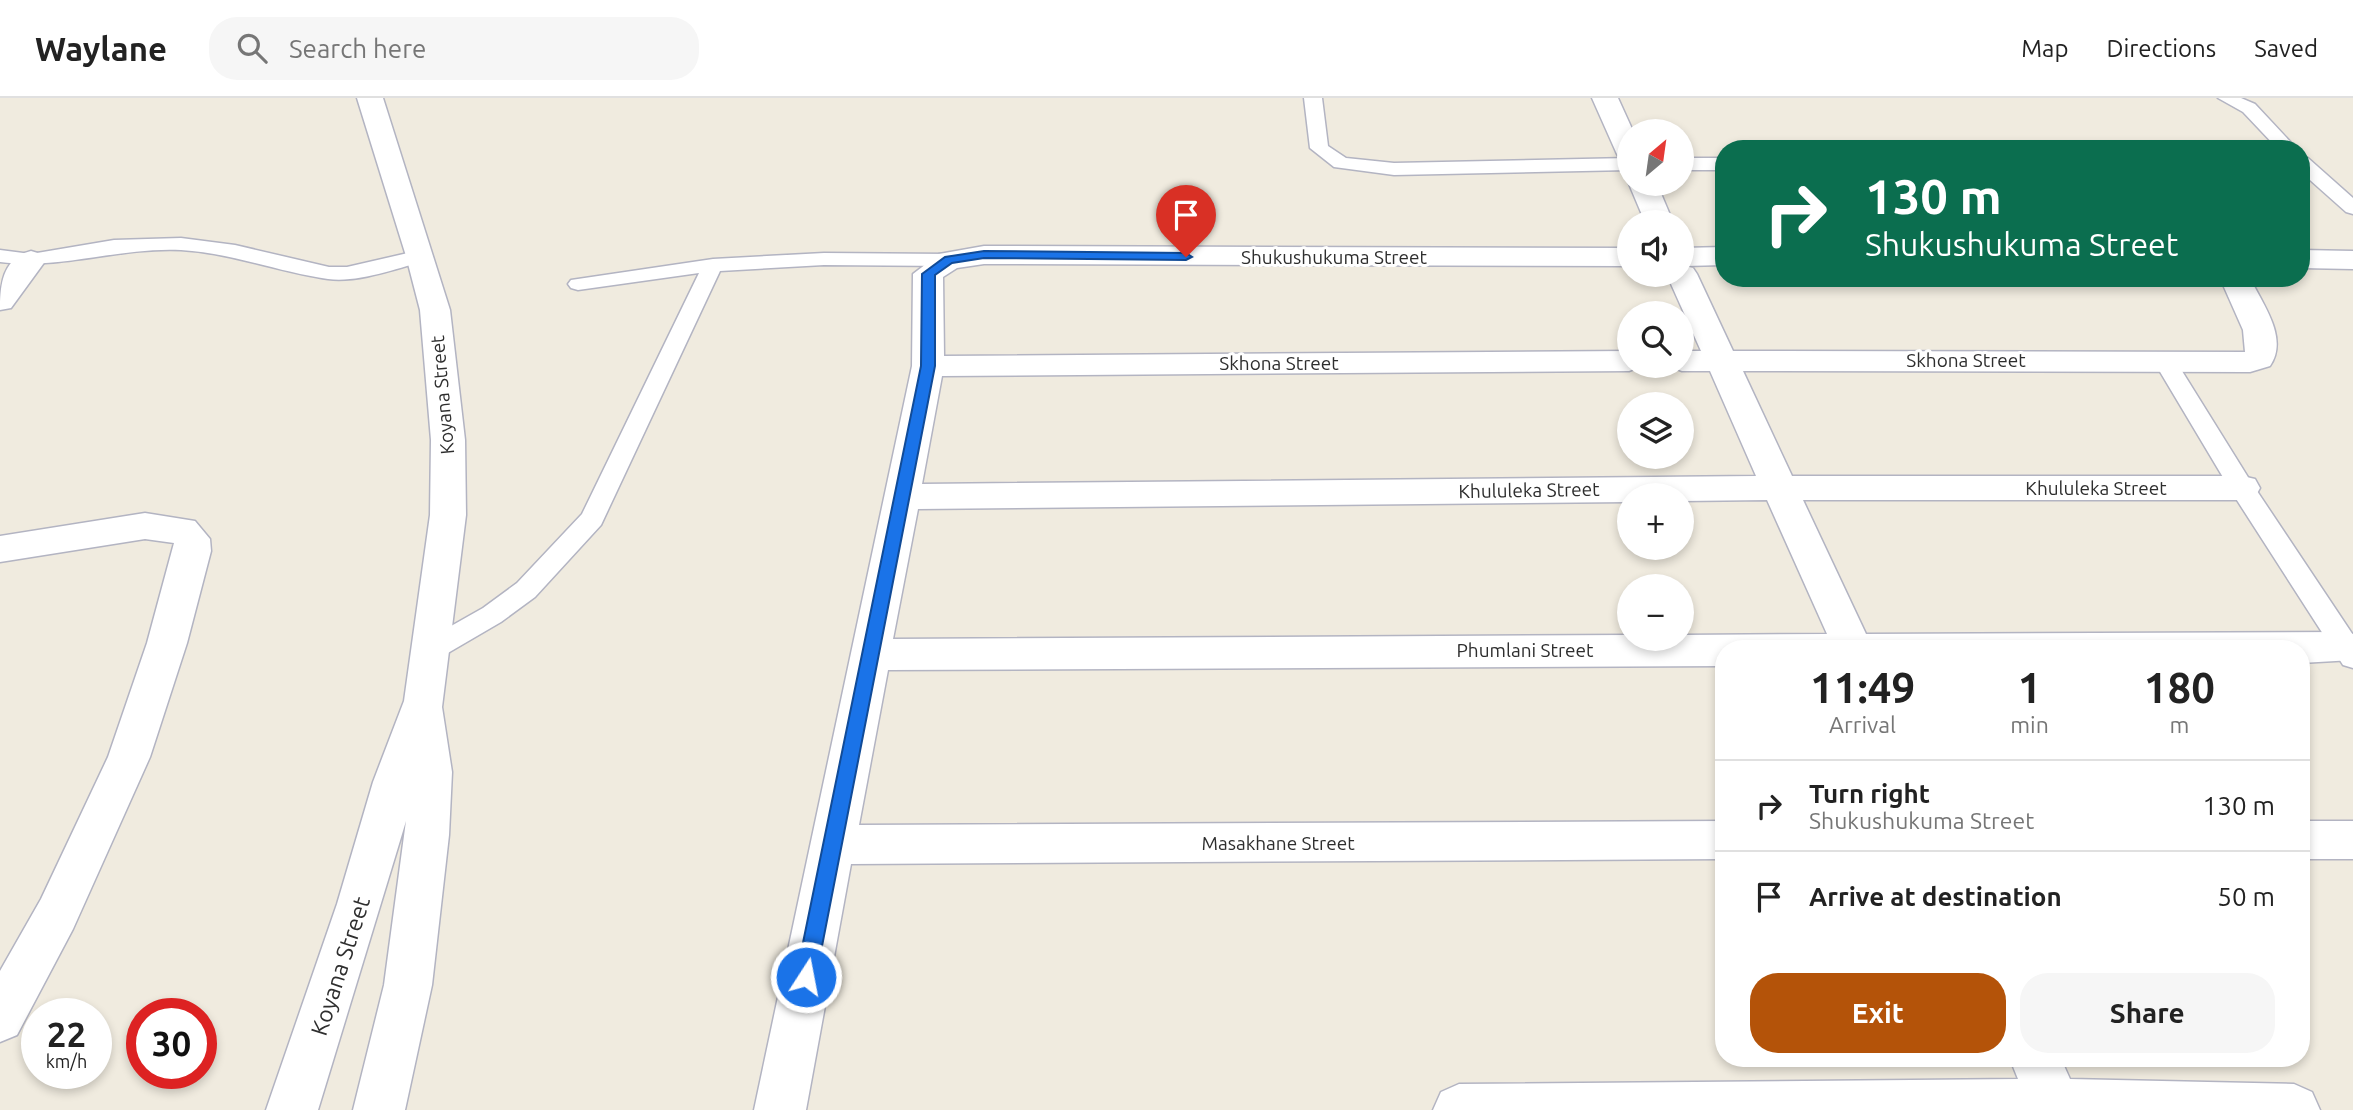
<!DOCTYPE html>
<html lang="en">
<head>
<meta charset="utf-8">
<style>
  body { margin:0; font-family:Ubuntu,sans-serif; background:#f6f6f6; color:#222; height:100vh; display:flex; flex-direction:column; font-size:26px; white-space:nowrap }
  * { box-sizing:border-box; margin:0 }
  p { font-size:23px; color:#767676 }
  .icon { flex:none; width:38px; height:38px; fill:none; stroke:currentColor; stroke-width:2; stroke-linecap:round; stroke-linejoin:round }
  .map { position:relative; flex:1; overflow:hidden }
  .details { position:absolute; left:1715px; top:542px; width:595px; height:427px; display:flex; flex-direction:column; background:#fff; border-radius:28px; box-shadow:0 4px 10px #0003 }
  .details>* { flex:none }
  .banner { position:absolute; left:1715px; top:42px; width:595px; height:147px; border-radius:28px; box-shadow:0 4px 10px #0003; background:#0b6e4f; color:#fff; overflow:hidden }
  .needle { width:46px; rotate:29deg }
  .buttons { position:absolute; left:1617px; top:21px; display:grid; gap:14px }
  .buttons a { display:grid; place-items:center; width:77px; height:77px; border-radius:50%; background:#fff; box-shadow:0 4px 10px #0003; font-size:35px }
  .speed { position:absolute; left:21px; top:900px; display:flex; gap:14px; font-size:35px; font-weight:700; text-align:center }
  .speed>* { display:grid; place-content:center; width:91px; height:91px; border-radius:50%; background:#fff; box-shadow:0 4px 10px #0003; line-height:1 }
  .speed small { font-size:18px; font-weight:400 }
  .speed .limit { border:10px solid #d22; background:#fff; color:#111 }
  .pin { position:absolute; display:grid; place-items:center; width:60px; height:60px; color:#fff; margin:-72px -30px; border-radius:50% 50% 50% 0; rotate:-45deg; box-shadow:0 0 7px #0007 }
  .pin .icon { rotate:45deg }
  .me { position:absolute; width:77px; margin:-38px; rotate:11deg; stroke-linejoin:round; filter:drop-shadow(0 0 5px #0008) }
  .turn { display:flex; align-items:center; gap:24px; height:147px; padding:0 35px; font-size:32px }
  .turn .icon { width:91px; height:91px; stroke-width:2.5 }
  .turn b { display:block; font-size:49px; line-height:60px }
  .eta { display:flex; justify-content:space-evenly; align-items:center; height:119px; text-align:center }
  .eta b { font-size:42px; font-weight:700; line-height:49px }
  .primary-button { display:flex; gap:14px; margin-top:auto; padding:14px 35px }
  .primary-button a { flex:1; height:80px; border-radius:28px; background:#b45309; color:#fff; font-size:28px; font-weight:700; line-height:80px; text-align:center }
  .primary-button a+a { background:#f6f6f6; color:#222 }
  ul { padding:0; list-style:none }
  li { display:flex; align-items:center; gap:21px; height:91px; padding:0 35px; border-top:2px solid #e0e0e0 }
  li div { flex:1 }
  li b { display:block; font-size:26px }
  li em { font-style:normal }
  header { display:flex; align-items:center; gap:42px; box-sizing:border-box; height:98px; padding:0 35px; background:#fff; border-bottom:2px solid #e0e0e0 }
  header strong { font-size:33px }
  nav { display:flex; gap:38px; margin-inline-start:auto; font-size:24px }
  .search { width:490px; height:63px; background:#f6f6f6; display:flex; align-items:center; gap:18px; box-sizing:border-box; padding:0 24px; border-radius:28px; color:#767676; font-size:26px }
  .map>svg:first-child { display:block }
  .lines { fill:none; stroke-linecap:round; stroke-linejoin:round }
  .service-casing { stroke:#b3b4c2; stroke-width:3 }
  .minor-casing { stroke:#b3b4c2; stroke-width:3 }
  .secondary-casing { stroke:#b3b4c2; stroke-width:3 }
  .service { fill:#fff; fill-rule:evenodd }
  .minor { fill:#fff; fill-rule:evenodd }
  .secondary { fill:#fff; fill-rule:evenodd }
  .route { fill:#1a73e8; stroke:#114b97; stroke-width:2 }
  .labels { text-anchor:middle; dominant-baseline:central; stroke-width:6; stroke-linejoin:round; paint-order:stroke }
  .street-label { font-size:19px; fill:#2e2e2e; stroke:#fff }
  .near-street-label { font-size:23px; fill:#2e2e2e; stroke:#fff }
</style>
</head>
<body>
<header>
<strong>Waylane</strong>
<div class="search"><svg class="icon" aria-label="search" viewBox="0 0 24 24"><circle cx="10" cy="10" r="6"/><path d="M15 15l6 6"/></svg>Search here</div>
<nav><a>Map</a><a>Directions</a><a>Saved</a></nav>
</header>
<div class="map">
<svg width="2353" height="1012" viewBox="0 0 2353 1012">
  <rect width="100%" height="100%" fill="#f0ebdf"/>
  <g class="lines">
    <g class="service-casing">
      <path id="service" d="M 1304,0 L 1322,0 L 1328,48 L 1346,60 L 1394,65 L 1629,60 L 1629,72 L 1394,77 L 1334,69 L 1310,50 Z
        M 2218,0 L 2241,0 L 2255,6 L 2297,51 L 2278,51 L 2243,14 Z
        M 2301,59 L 2308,60 L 2353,100 L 2353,116 L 2346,114 L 2301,74 Z
        M 1682,60 L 1724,60 L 1724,72 L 1682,72 Z
        M 181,140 L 235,147 L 329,169 L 347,169 L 421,152 L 431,158 L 428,162 C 398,170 359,185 328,181 C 279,174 232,155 181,152 C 120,149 60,172 0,164 L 0,152 L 31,156 L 114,142 Z
        M 824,155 L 949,156 L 959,162 L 949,168 L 824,167 L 720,173 L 601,427 L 535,499 L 501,524 L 441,559 L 431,563 L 421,559 L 417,552 L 421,545 L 483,510 L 517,485 L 582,416 L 699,175 L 578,192 L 571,190 L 568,186 L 571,182 L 713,161 Z
        M 2164,255 L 2172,257 L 2251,384 L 2353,537 L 2353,570 L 2343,567 L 2233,396 L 2153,262 Z"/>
    </g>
    <g class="minor-casing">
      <path id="minor" d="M 1592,0 L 1618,0 L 1633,33 L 1629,33 L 1629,62 L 1619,60 L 1616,54 Z
        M 1629,86 L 1657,86 L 1673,124 L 1645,124 Z
        M 984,148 L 1629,150 L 1629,168 L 984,166 L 957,170 L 943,179 L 944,258 L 1629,253 L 1629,268 L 1642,268 L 1629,273 L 942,278 L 922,386 L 1756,378 L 1710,273 L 1682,273 L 1669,268 L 1682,268 L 1682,253 L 1701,253 L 1667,177 L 1682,177 L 1682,150 L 1724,149 L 1724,167 L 1685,168 L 1693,170 L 1697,176 L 1733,253 L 2245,254 L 2243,232 L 2220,180 L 2250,180 C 2263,207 2289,240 2270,268 L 2250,274 L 1743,273 L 1792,378 L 2242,378 L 2255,381 L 2260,390 L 2255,399 L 2242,402 L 1803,402 L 1866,536 L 2345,534 L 2353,536 L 2353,562 L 2301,565 L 2301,551 L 1724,551 L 1724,568 L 888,572 L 859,727 L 1724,723 L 1724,761 L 851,766 L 806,1012 L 754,1012 L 912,268 L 913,176 L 939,156 ZM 1629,397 L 1682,397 L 1682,403 L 1767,402 L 1827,536 L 1682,537 L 1682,541 L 1629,541 L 1629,537 L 893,541 L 918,411 L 1629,404 Z
        M 2301,152 L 2353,153 L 2353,171 L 2301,170 Z
        M 31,153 L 41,156 L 46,162 L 11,210 L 0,212 C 0,188 2,160 31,153 Z
        M 145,415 L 195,423 L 210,441 L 211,453 L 187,545 L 150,659 L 73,831 L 17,937 L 0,944 L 0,873 L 41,801 L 108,659 L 147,545 L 174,445 L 145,441 L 0,464 L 0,438 Z
        M 2301,723 L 2353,723 L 2353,761 L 2301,761 Z
        M 2010,961 L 2061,961 L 2070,981 L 2294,986 L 2312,994 L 2320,1012 L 1433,1012 L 1441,994 L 1459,986 L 2018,981 Z"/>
    </g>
    <g class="secondary-casing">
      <path id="secondary" d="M 357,0 L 383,0 L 450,212 L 465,342 L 466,417 L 442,609 L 452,674 L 449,737 L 432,887 L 405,1012 L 353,1012 L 384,887 L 406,723 L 318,1012 L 266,1012 L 337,806 L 373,684 L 404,603 L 430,417 L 431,342 L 420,212 L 406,158 Z"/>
    </g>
    <use href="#service" class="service"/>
    <use href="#minor" class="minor"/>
    <use href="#secondary" class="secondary"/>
  </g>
  <path class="route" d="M 984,153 L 1186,155 L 1192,159 L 1186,162 L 984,160 L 952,165 L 935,177 L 935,268 L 816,879 L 813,886 L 806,889 L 799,886 L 796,879 L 921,268 L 922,176 L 945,159 Z"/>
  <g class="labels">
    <g class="street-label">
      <text x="1334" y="159">Shukushukuma Street</text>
      <text x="1966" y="262">Skhona Street</text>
      <text x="1279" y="265">Skhona Street</text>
      <text transform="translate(442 297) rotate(-95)">Koyana Street</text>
      <text x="2096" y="390">Khululeka Street</text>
      <text transform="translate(1529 392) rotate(-1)">Khululeka Street</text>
      <text x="1525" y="552">Phumlani Street</text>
      <text x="1278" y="745">Masakhane Street</text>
    </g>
    <g class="near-street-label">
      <text transform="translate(340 868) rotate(-72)">Koyana Street</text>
    </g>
  </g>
</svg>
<div class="buttons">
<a><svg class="needle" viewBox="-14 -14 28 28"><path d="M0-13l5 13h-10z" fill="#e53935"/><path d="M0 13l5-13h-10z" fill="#767676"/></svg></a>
<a><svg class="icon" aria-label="sound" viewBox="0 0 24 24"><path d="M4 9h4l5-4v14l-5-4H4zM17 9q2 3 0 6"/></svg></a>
<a><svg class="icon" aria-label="search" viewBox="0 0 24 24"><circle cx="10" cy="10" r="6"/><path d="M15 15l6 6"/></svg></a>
<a><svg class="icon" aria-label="layers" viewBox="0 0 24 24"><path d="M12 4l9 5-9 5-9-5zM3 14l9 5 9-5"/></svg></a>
<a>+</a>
<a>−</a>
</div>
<div class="speed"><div>22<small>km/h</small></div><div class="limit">30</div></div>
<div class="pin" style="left:1186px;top:159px;background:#d93025"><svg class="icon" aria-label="arrive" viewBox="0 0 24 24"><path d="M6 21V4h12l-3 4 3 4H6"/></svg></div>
<svg class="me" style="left:806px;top:879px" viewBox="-20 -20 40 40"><circle r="17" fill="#1a73e8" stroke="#fff" stroke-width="3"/><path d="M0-11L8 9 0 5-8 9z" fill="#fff"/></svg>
<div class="banner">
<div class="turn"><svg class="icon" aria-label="right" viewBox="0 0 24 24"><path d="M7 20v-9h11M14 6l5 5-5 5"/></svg><div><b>130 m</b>Shukushukuma Street</div></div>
</div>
<section class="details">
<div class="eta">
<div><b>11:49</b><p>Arrival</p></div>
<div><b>1</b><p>min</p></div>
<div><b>180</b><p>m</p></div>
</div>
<ul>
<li><svg class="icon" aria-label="right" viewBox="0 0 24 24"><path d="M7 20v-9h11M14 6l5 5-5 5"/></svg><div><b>Turn right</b><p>Shukushukuma Street</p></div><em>130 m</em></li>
<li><svg class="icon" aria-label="arrive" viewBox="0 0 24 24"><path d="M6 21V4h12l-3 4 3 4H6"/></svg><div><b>Arrive at destination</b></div><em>50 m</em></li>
</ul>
<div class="primary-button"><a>Exit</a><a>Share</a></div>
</section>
</div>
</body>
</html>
